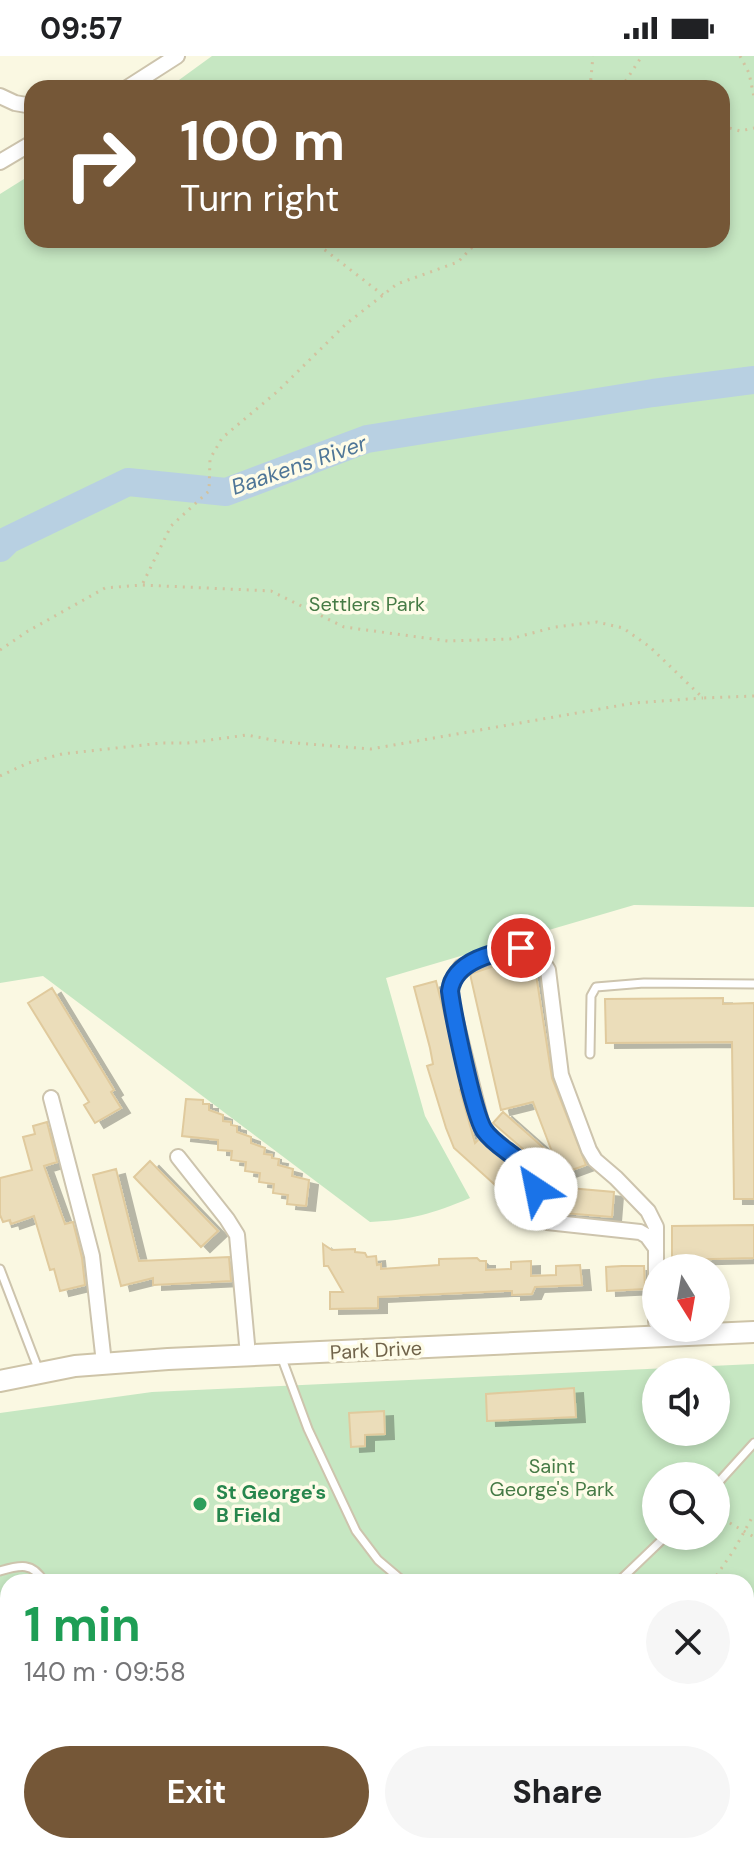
<!DOCTYPE html>
<html lang="en">
<head>
<meta charset="utf-8">
<style>
  body { margin:0; font-family:"DM Sans",sans-serif; background:#f6f6f6; color:#202124; height:100vh; display:flex; flex-direction:column; font-size:30px; white-space:nowrap }
  * { box-sizing:border-box; margin:0 }
  p { font-size:26px; color:#757577 }
  .icon { flex:none; width:44px; height:44px; fill:none; stroke:currentColor; stroke-width:2; stroke-linecap:round; stroke-linejoin:round }
  .map { position:relative; flex:1; overflow:hidden }
  .details { position:absolute; left:0px; top:1518px; width:754px; height:280px; display:flex; flex-direction:column; background:#fff; border-radius:24px 24px 0 0; box-shadow:0 4px 12px #0003 }
  .details>* { flex:none }
  .top-card { position:absolute; left:24px; top:24px; width:706px; height:168px; border-radius:24px; box-shadow:0 4px 12px #0003; background:#755737; color:#fff; overflow:hidden }
  .needle { width:52px; rotate:169deg }
  .fabs { position:absolute; left:642px; top:1198px; display:grid; gap:16px }
  .fabs a { display:grid; place-items:center; width:88px; height:88px; border-radius:50%; background:#fff; box-shadow:0 4px 12px #0003; font-size:40px }
  .pin { position:absolute; display:grid; place-items:center; width:68px; height:68px; color:#fff; margin:-34px; border:4px solid #fff; border-radius:50%; box-shadow:0 2px 8px #0007 }
  .me { position:absolute; width:88px; margin:-44px; rotate:326deg; stroke-linejoin:round; filter:drop-shadow(0 0 6px #0008) }
  .turn { display:flex; align-items:center; gap:28px; height:168px; padding:0 24px; font-size:36px }
  .turn .icon { width:104px; height:104px; stroke-width:2.5 }
  .turn b { display:block; font-size:56px; line-height:68px }
  .round { display:grid; place-items:center; flex:none; width:84px; height:84px; border-radius:42px; background:#f6f6f6 }
  .overview { display:flex; align-items:center; justify-content:space-between; height:136px; padding:0 24px }
  h1 { font-size:48px; font-weight:700; line-height:60px; color:#1e9e55 }
  .cta { display:flex; gap:16px; margin-top:auto; padding:16px 24px }
  .cta a { flex:1; height:92px; border-radius:48px; background:#755737; color:#fff; font-size:32px; font-weight:700; line-height:92px; text-align:center }
  .cta a+a { background:#f6f6f6; color:#202124 }
  .status { display:flex; justify-content:space-between; align-items:center; height:56px; padding:0 40px; background:#fff; direction:ltr }
  .status svg { height:22px; fill:currentColor }
  .map>svg:first-child { display:block }
  .green { fill:#c6e7c2; fill-rule:evenodd }
  .lines { fill:none; stroke-linecap:round; stroke-linejoin:round }
  .river { stroke:#b8d0e2; stroke-width:28 }
  .building { fill:#ebddba; stroke:#e0ca9d; stroke-width:2; filter:url(#shadow) }
  .lane-casing { stroke:#cdc4ad; stroke-width:11 }
  .street-casing { stroke:#cdc4ad; stroke-width:18 }
  .secondary-casing { stroke:#cec4a8; stroke-width:24 }
  .path { stroke:#d2c29f; stroke-width:3; stroke-dasharray:2 6; stroke-linecap:butt }
  .lane { stroke:#fff; stroke-width:7 }
  .street { stroke:#fff; stroke-width:14 }
  .secondary { stroke:#fff; stroke-width:20 }
  .route-casing { stroke:#114b97; stroke-width:20 }
  .route { stroke:#1a73e8; stroke-width:14 }
  .leisure-dot { fill:#2e9e5b; stroke:#fefce8; stroke-width:3 }
  .labels { text-anchor:middle; dominant-baseline:central; stroke-width:7; stroke-linejoin:round; paint-order:stroke }
  .park-label { font-size:20px; fill:#467b46; stroke:#fefce8 }
  .street-label { font-size:20px; fill:#70634a; stroke:#fefce8 }
  .leisure-label { font-size:20px; font-weight:bold; fill:#27864d; stroke:#fefce8; text-anchor:start }
  .water-label { font-size:22px; font-style:italic; fill:#4f7697; stroke:#fefce8 }
</style>
</head>
<body>
<div class="status"><b>09:57</b><svg viewBox="0 0 49 12"><path d="M0 12V9h3v3zM5 12V6h3v6zM10 12V3h3v9zM15 12V0h3v12zM26 1h20v11H26zM47 4h2v5h-2z"/></svg></div>
<div class="map">
<svg width="754" height="1798" viewBox="0 0 754 1798">
  <defs>
    <filter id="shadow"><feDropShadow dx="9" dy="5" stdDeviation="0" flood-color="#0004"/></filter>
  </defs>
  <rect width="100%" height="100%" fill="#faf8e2"/>
  <path class="green" d="M 212,0 L 754,0 L 754,851 L 634,849 L 386,922 L 425,1060 L 470,1142 C 432,1158 411,1164 370,1166 L 43,920 L 0,927 L 0,138 L 32,118 L 32,184 L 722,184 L 722,32 L 168,32 Z
    M 754,1308 L 754,1798 L 0,1798 L 0,1357 L 152,1336 ZM 656,1316 L 716,1316 L 716,1376 L 656,1376 ZM 656,1420 L 716,1420 L 716,1480 L 656,1480 ZM 8,1526 L 746,1526 L 746,1790 L 8,1790 Z"/>
  <g class="lines">
    <path class="river" d="M 0,492 L 8,484 L 128,426 L 226,436 L 367,383 L 653,337 L 754,324"/>
  </g>
  <path class="building" d="M 527,903 L 535,912 L 552,1022 L 586,1109 L 545,1124 L 532,1101 L 493,1067 L 503,1056 L 554,1101 L 533,1046 L 501,1054 L 470,918 L 510,905 Z
    M 436,925 L 463,1033 L 460,1034 L 475,1087 L 480,1082 L 522,1121 L 526,1129 L 525,1152 L 519,1159 L 509,1150 L 513,1145 L 454,1092 L 446,1072 L 427,1010 L 433,1008 L 430,992 L 414,931 Z
    M 52,932 L 114,1034 L 111,1036 L 121,1052 L 95,1067 L 84,1049 L 89,1046 L 28,947 Z
    M 723,942 L 723,948 L 754,947 L 754,1143 L 734,1143 L 732,986 L 606,987 L 605,943 Z
    M 186,1043 L 203,1044 L 203,1048 L 209,1048 L 209,1054 L 223,1059 L 223,1065 L 231,1066 L 231,1069 L 237,1070 L 237,1076 L 251,1081 L 251,1087 L 265,1092 L 264,1098 L 272,1099 L 272,1102 L 279,1103 L 278,1109 L 293,1113 L 292,1120 L 309,1124 L 306,1150 L 287,1148 L 288,1139 L 273,1137 L 274,1128 L 259,1126 L 260,1117 L 245,1115 L 246,1106 L 231,1104 L 232,1095 L 218,1094 L 218,1084 L 182,1080 Z
    M 47,1066 L 57,1106 L 44,1110 L 65,1168 L 73,1166 L 82,1202 L 85,1229 L 60,1235 L 54,1213 L 50,1214 L 34,1160 L 11,1168 L 10,1164 L 3,1166 L 0,1159 L 0,1122 L 32,1114 L 23,1081 L 35,1078 L 33,1070 Z
    M 150,1105 L 218,1175 L 201,1191 L 134,1121 Z
    M 116,1113 L 139,1205 L 229,1201 L 231,1225 L 153,1229 L 153,1222 L 121,1230 L 93,1119 Z
    M 546,1130 L 614,1136 L 612,1161 L 551,1156 L 545,1152 Z
    M 754,1169 L 754,1202 L 672,1204 L 672,1170 Z
    M 323,1188 L 332,1194 L 355,1193 L 355,1196 L 365,1197 L 367,1201 L 376,1200 L 377,1209 L 381,1208 L 381,1213 L 439,1209 L 439,1203 L 477,1202 L 480,1205 L 486,1205 L 486,1214 L 511,1213 L 511,1206 L 531,1205 L 531,1220 L 556,1219 L 556,1210 L 580,1209 L 582,1229 L 535,1231 L 532,1238 L 512,1239 L 512,1235 L 505,1235 L 378,1241 L 378,1252 L 330,1253 L 330,1236 L 343,1236 L 328,1210 L 324,1210 Z
    M 622,1210 L 644,1210 L 645,1233 L 607,1235 L 606,1211 Z
    M 574,1332 L 576,1361 L 487,1365 L 486,1338 Z
    M 384,1355 L 385,1378 L 365,1379 L 365,1390 L 351,1391 L 349,1357 Z"/>
  <g class="lines">
    <g class="lane-casing">
      <path id="lane" d="M 590,998 L 591,940 L 596,931 L 644,927 L 754,928
        M 0,1213 L 39,1315
        M 281,1300 L 308,1373 L 356,1475 L 378,1504 L 404,1526
        M 716,1429 L 754,1387
        M 0,1515 C 20,1509 33,1506 44,1526
        M 618,1526 L 666,1480"/>
    </g>
    <g class="street-casing">
      <path id="street" d="M 127,32 L 177,0
        M 0,40 L 15,47 L 32,50
        M 0,106 L 32,87
        M 51,1042 L 92,1200 L 104,1307
        M 178,1101 L 227,1163 L 237,1179 L 248,1299
        M 655,1191 L 647,1180 L 640,1176 L 547,1166 L 536,1157 C 534,1146 538,1134 535,1124 C 526,1099 491,1090 481,1066 L 451,945 L 451,926 L 461,911 L 515,893 L 527,892 L 538,897 L 548,914 L 561,1019 L 589,1094 L 595,1104 L 616,1122 L 648,1155 L 656,1171 L 656,1266"/>
    </g>
    <g class="secondary-casing">
      <path id="secondary" d="M 0,1325 L 75,1310 L 168,1303 L 754,1276"/>
    </g>
    <path class="path" d="M 740,0 L 749,17 L 754,41
      M 590,32 L 593,0
      M 621,32 L 642,0
      M 722,70 L 740,75 L 754,72
      M 312,184 L 383,239
      M 143,527 L 171,470 L 209,435 L 210,403 L 222,382 L 278,335 L 346,268 L 397,228 L 458,206 L 479,184
      M 0,594 L 28,575 L 105,532 L 142,529 L 271,535 L 344,571 L 448,585 L 510,583 L 555,571 L 597,566 L 623,572 L 650,591 L 703,642 L 754,640
      M 0,720 L 28,707 L 62,698 L 162,687 L 188,687 L 247,679 L 283,686 L 371,693 L 634,647 L 703,642
      M 716,1459 L 754,1481
      M 712,1526 L 734,1494 L 754,1458
      M 746,1593 L 754,1597
      M 746,1667 L 754,1672
      M 492,1790 L 500,1798
      M 458,1798 L 464,1790
      M 469,1798 L 469,1790
      M 564,1798 L 570,1790
      M 751,1798 L 754,1795"/>
    <use href="#lane" class="lane"/>
    <use href="#street" class="street"/>
    <use href="#secondary" class="secondary"/>
  </g>
  <g class="lines">
    <g class="route-casing">
      <path id="route" d="M 521,892 C 495,896 454,904 450,935 C 453,958 473,1056 484,1074 C 499,1096 533,1104 536,1133"/>
    </g>
    <use href="#route" class="route"/>
  </g>
  <circle class="leisure-dot" cx="200" cy="1448" r="8"/>
  <g class="labels">
    <g class="park-label">
      <text x="367" y="548">Settlers Park</text>
      <text x="552" y="1410">Saint<tspan x="552" dy="23">George's Park</tspan></text>
    </g>
    <g class="street-label">
      <text transform="translate(376 1294) rotate(-3)">Park Drive</text>
    </g>
    <g class="leisure-label">
      <text x="216" y="1436">St George's<tspan x="216" dy="23">B Field</tspan></text>
    </g>
    <g class="water-label">
      <text transform="translate(299 409) rotate(-19)">Baakens River</text>
    </g>
  </g>
</svg>
<div class="fabs">
<a><svg class="needle" viewBox="-14 -14 28 28"><path d="M0-13l5 13h-10z" fill="#e53935"/><path d="M0 13l5-13h-10z" fill="#757577"/></svg></a>
<a><svg class="icon" aria-label="sound" viewBox="0 0 24 24"><path d="M4 9h4l5-4v14l-5-4H4zM17 9q2 3 0 6"/></svg></a>
<a><svg class="icon" aria-label="search" viewBox="0 0 24 24"><circle cx="10" cy="10" r="6"/><path d="M15 15l6 6"/></svg></a>
</div>
<div class="pin" style="left:521px;top:892px;background:#d93025"><svg class="icon" aria-label="arrive" viewBox="0 0 24 24"><path d="M6 21V4h12l-3 4 3 4H6"/></svg></div>
<svg class="me" style="left:536px;top:1133px" viewBox="-20 -20 40 40"><circle r="19" fill="#fff"/><path d="M0-13L10 11 0 6-10 11z" fill="#1a73e8"/></svg>
<div class="top-card">
<div class="turn"><svg class="icon" aria-label="right" viewBox="0 0 24 24"><path d="M7 20v-9h11M14 6l5 5-5 5"/></svg><div><b>100 m</b>Turn right</div></div>
</div>
<section class="details">
<div class="overview"><div><h1>1 min</h1><p>140 m · 09:58</p></div><a class="round"><svg class="icon" aria-label="close" viewBox="0 0 24 24"><path d="M6 6l12 12M18 6L6 18"/></svg></a></div>
<div class="cta"><a>Exit</a><a>Share</a></div>
</section>
</div>
</body>
</html>
